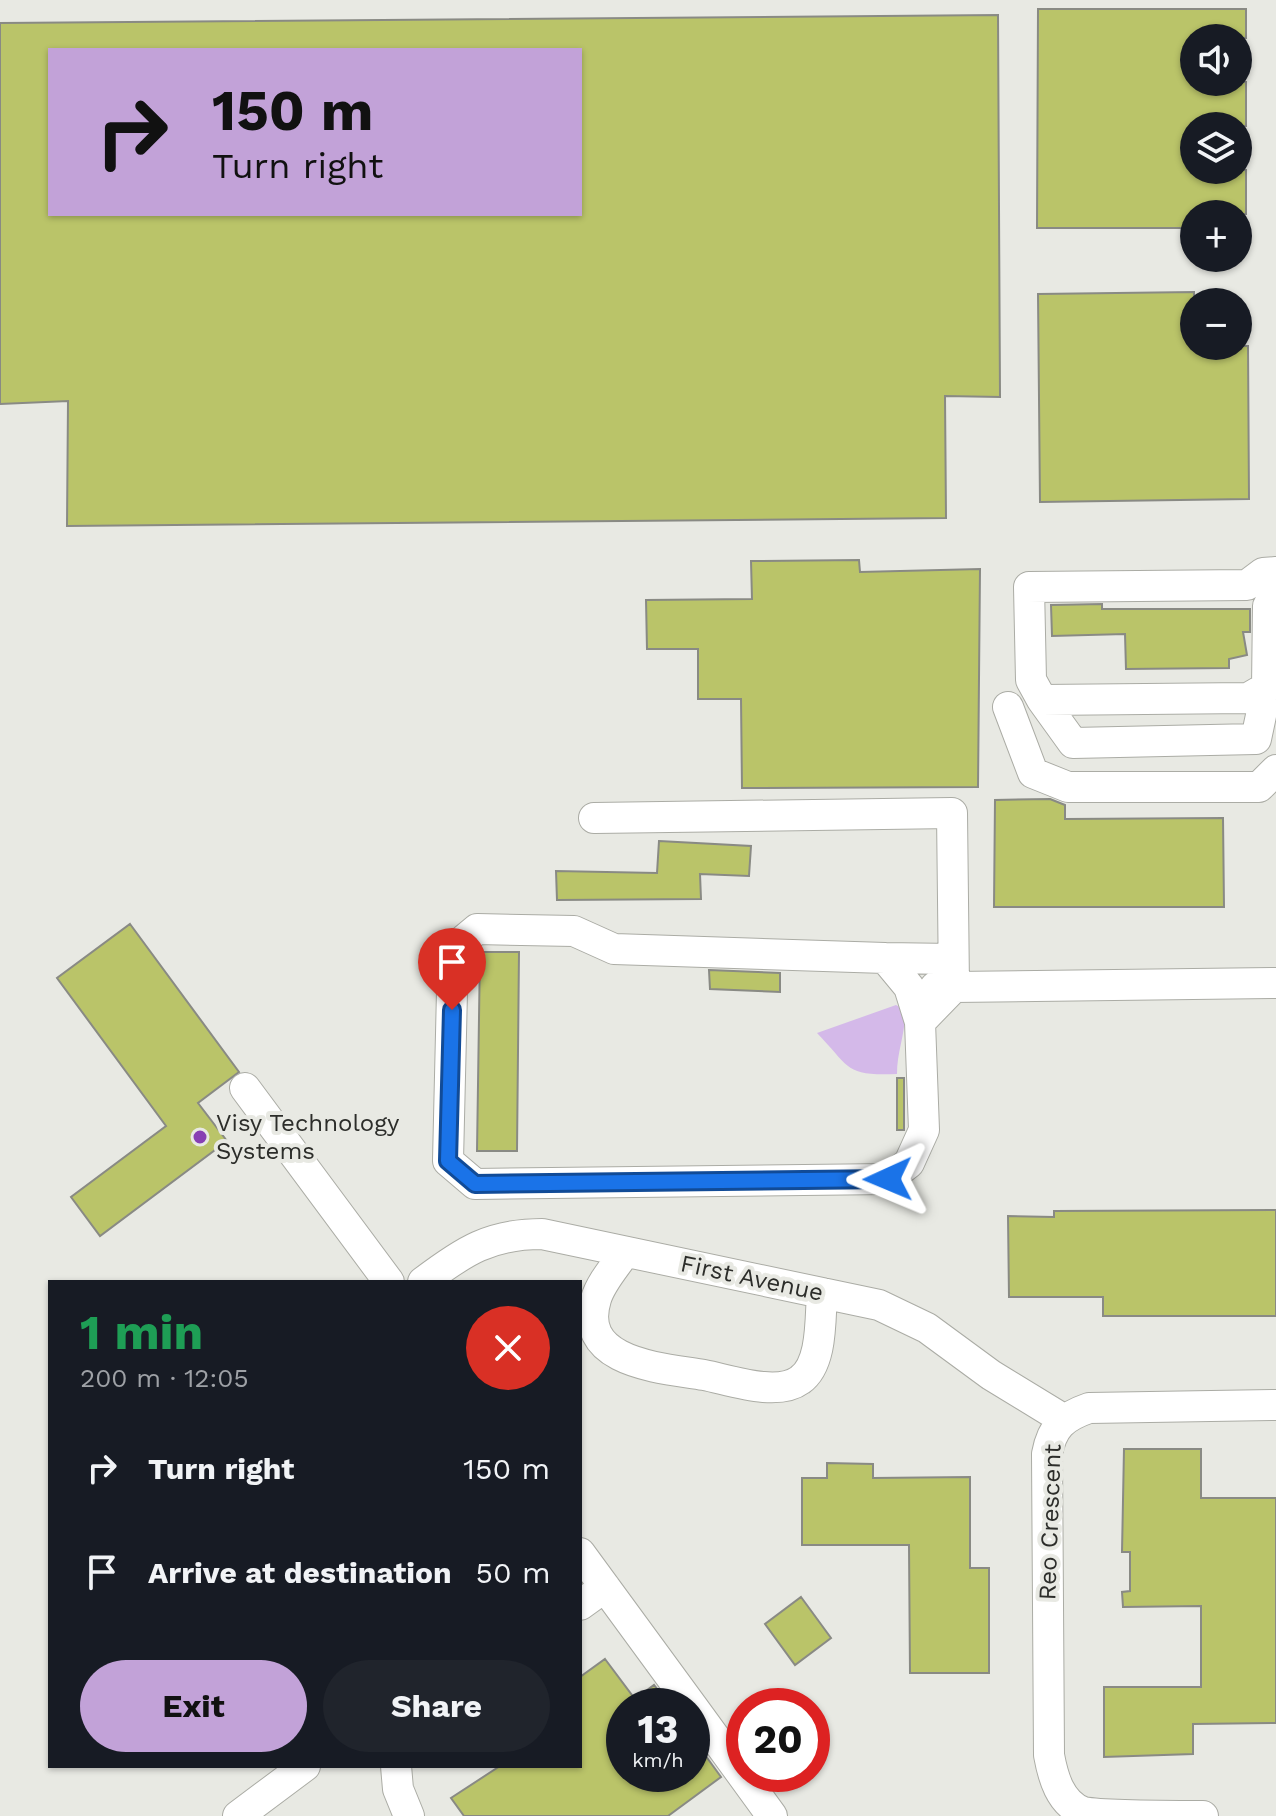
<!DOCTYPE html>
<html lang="en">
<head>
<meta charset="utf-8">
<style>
  body { margin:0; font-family:"Work Sans",sans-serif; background:#20242c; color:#f1f3f6; height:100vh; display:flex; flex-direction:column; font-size:30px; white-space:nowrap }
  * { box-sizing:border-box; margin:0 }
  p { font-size:26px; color:#9ea1a6 }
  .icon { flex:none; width:44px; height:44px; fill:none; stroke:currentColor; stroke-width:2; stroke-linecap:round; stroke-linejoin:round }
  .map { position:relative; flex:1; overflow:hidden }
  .side { position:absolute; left:48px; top:1280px; width:534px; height:488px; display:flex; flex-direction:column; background:#171b24; border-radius:0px; box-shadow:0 2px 6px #0004 }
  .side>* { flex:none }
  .banner { position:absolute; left:48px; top:48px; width:534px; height:168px; border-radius:0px; box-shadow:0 2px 6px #0004; background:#c2a2d8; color:#111; overflow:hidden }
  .controls { position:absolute; left:1180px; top:24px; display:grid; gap:16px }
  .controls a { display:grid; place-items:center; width:72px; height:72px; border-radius:50%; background:#171b24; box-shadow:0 2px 6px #0004; font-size:40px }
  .speed { position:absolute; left:606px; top:1688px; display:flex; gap:16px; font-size:40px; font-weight:700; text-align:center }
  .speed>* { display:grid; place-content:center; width:104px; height:104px; border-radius:50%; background:#171b24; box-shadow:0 2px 6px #0004; line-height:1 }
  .speed small { font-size:20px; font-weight:400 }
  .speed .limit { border:12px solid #d22; background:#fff; color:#111 }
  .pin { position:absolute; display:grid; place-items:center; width:68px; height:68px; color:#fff; margin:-82px -34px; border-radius:50% 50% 50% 0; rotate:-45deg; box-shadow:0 0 8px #0007 }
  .pin .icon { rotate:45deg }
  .me { position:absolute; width:88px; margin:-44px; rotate:269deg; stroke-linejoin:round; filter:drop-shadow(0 0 6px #0008) }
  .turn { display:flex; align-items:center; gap:28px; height:168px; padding:0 32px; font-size:36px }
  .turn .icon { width:104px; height:104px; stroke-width:2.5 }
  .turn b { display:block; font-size:56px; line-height:68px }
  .round { display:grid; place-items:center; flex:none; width:84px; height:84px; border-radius:42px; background:#20242c }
  .overview { display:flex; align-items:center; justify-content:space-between; height:136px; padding:0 32px }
  h1 { font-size:48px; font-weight:700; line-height:60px; color:#1e9e55 }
  .button { display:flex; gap:16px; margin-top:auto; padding:16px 32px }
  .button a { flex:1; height:92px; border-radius:48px; background:#c2a2d8; color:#111; font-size:32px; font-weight:700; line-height:92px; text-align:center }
  .button a+a { background:#20242c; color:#f1f3f6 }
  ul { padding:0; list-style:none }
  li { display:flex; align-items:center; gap:24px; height:104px; padding:0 32px }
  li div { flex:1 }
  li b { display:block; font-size:30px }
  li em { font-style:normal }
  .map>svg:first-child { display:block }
  .green { fill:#d4b9e9 }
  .building { fill:#bac469; stroke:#898a84; stroke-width:2; fill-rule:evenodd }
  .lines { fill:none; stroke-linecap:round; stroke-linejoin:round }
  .minor-casing { stroke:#abaca5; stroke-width:32 }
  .minor { stroke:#fff; stroke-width:30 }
  .route-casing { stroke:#114b97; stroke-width:20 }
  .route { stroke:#1a73e8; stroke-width:14 }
  .poi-dot { fill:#8840b3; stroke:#e8e9e3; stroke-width:3 }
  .labels { text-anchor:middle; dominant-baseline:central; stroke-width:8; stroke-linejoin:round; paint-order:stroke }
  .poi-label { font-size:24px; fill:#2c2d2a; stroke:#e8e9e3; text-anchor:start }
  .street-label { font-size:24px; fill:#2c2d2a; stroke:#e8e9e3 }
</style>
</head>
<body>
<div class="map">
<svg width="1276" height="1816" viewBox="0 0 1276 1816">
  <rect width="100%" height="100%" fill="#e8e9e3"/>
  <path class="green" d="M 896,1005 L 905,1010 C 906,1032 897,1051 897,1074 C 844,1076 851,1068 817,1033 Z"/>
  <path class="building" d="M 1038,9 L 1246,9 L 1246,38 L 1194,38 L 1194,82 L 1246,82 L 1246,126 L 1194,126 L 1194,170 L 1246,170 L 1246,214 L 1194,214 L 1194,228 L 1037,228 Z
    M 998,15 L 1000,397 L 945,396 L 946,518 L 67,526 L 68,401 L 0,404 L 0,23 ZM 50,50 L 580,50 L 580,214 L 50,214 Z
    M 1194,292 L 1194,346 L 1248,346 L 1249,499 L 1040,502 L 1038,294 Z
    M 859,560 L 860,572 L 980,569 L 978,787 L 742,788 L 741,699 L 698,699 L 698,649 L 647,649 L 646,600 L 752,599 L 751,561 Z
    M 1102,604 L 1102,609 L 1250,609 L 1250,632 L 1243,632 L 1247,655 L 1229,659 L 1229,668 L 1126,669 L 1125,634 L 1052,636 L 1051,605 Z
    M 1050,799 L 1065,805 L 1065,819 L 1223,818 L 1224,907 L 994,907 L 995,800 Z
    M 659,841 L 751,846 L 749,876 L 700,874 L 701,899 L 557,900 L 556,871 L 657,873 Z
    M 130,924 L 239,1072 L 198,1103 L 227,1141 L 100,1236 L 71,1197 L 166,1126 L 57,978 Z
    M 480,952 L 519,952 L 517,1151 L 477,1151 Z
    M 709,970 L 780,973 L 780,992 L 710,989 Z
    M 897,1078 L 904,1078 L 904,1130 L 897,1130 Z
    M 1276,1210 L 1276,1316 L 1103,1316 L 1103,1297 L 1009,1297 L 1008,1216 L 1054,1217 L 1054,1211 Z
    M 1124,1449 L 1201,1449 L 1201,1498 L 1276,1498 L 1276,1723 L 1193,1724 L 1193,1754 L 1104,1757 L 1104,1687 L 1201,1687 L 1201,1606 L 1123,1607 L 1122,1592 L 1130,1591 L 1130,1552 L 1122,1552 Z
    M 827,1463 L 873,1464 L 873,1478 L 970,1477 L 970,1568 L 989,1568 L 989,1673 L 910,1673 L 909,1545 L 802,1545 L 802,1478 L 827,1478 Z
    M 801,1597 L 831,1638 L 795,1665 L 765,1624 Z
    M 605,1659 L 635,1699 L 654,1685 L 670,1706 L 624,1706 L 624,1774 L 692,1774 L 692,1737 L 721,1777 L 668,1816 L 464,1816 L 451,1798 L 500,1766 L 580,1766 L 580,1677 Z"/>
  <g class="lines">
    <g class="minor-casing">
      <path id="minor" d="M 1276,572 L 1263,573 L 1247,585 L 1029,587 L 1031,680 L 1042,700 L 1248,698 L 1267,687 L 1268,606 L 1276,594
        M 1042,700 L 1073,743 L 1256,739 L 1267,687
        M 1008,707 L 1033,773 L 1068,787 L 1259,787 L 1276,770
        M 594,818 L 952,813 L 954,987 L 935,987
        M 885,958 L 953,959
        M 920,1022 L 909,987 L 885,958 L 614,949 L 574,931 L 477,929 L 453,949 L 448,1161 L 475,1184 L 888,1179 L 909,1163 L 924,1130 L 920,1022 L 954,987 L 1276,983
        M 245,1088 L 389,1282
        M 625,1252 C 616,1266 601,1282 596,1299 C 576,1364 664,1368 704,1375 C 730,1380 777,1397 800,1380 C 823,1364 820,1318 822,1293
        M 423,1282 C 464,1251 490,1234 542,1234 L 879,1305 L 927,1328 L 991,1375 L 1063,1419
        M 580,1553 L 692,1706
        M 580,1605 L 605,1587
        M 692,1706 L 772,1816
        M 396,1766 L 398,1789 L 409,1816
        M 238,1816 L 305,1766
        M 1203,1816 C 1176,1816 1104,1816 1083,1812 C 1060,1803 1053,1777 1049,1755 L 1047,1454 C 1052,1427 1063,1417 1089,1408 L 1276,1405"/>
    </g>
    <use href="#minor" class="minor"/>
  </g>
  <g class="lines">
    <g class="route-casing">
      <path id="route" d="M 452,1010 L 448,1161 L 475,1184 L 888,1179"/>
    </g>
    <use href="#route" class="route"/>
  </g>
  <circle class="poi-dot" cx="200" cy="1137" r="8"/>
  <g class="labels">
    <g class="poi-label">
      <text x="216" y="1123">Visy Technology<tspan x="216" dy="28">Systems</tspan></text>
    </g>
    <g class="street-label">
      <text transform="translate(752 1278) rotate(12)">First Avenue</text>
      <text transform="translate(1050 1522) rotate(-88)">Reo Crescent</text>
    </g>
  </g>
</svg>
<div class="controls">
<a><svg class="icon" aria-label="sound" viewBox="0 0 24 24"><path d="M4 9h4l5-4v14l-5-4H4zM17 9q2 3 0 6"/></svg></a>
<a><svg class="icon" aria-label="layers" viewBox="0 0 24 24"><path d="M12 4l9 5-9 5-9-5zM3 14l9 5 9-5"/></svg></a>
<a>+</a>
<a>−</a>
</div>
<div class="speed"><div>13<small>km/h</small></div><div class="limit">20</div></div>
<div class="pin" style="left:452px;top:1010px;background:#d93025"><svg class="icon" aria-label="arrive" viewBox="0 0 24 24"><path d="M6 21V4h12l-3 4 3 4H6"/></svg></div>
<svg class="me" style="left:888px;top:1179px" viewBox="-20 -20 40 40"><path d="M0-17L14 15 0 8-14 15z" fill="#1a73e8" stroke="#fff" stroke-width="4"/></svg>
<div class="banner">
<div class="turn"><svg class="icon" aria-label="right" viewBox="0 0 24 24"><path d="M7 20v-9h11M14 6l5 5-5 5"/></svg><div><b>150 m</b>Turn right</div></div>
</div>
<section class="side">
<div class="overview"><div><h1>1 min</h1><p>200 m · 12:05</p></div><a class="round" style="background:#d93025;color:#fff"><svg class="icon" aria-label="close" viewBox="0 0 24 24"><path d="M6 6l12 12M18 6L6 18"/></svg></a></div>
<ul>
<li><svg class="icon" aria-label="right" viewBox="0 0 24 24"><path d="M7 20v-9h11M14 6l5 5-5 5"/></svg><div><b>Turn right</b></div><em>150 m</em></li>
<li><svg class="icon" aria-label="arrive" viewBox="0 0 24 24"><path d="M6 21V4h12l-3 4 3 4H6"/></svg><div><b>Arrive at destination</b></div><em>50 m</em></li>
</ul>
<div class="button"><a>Exit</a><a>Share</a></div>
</section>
</div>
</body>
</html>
